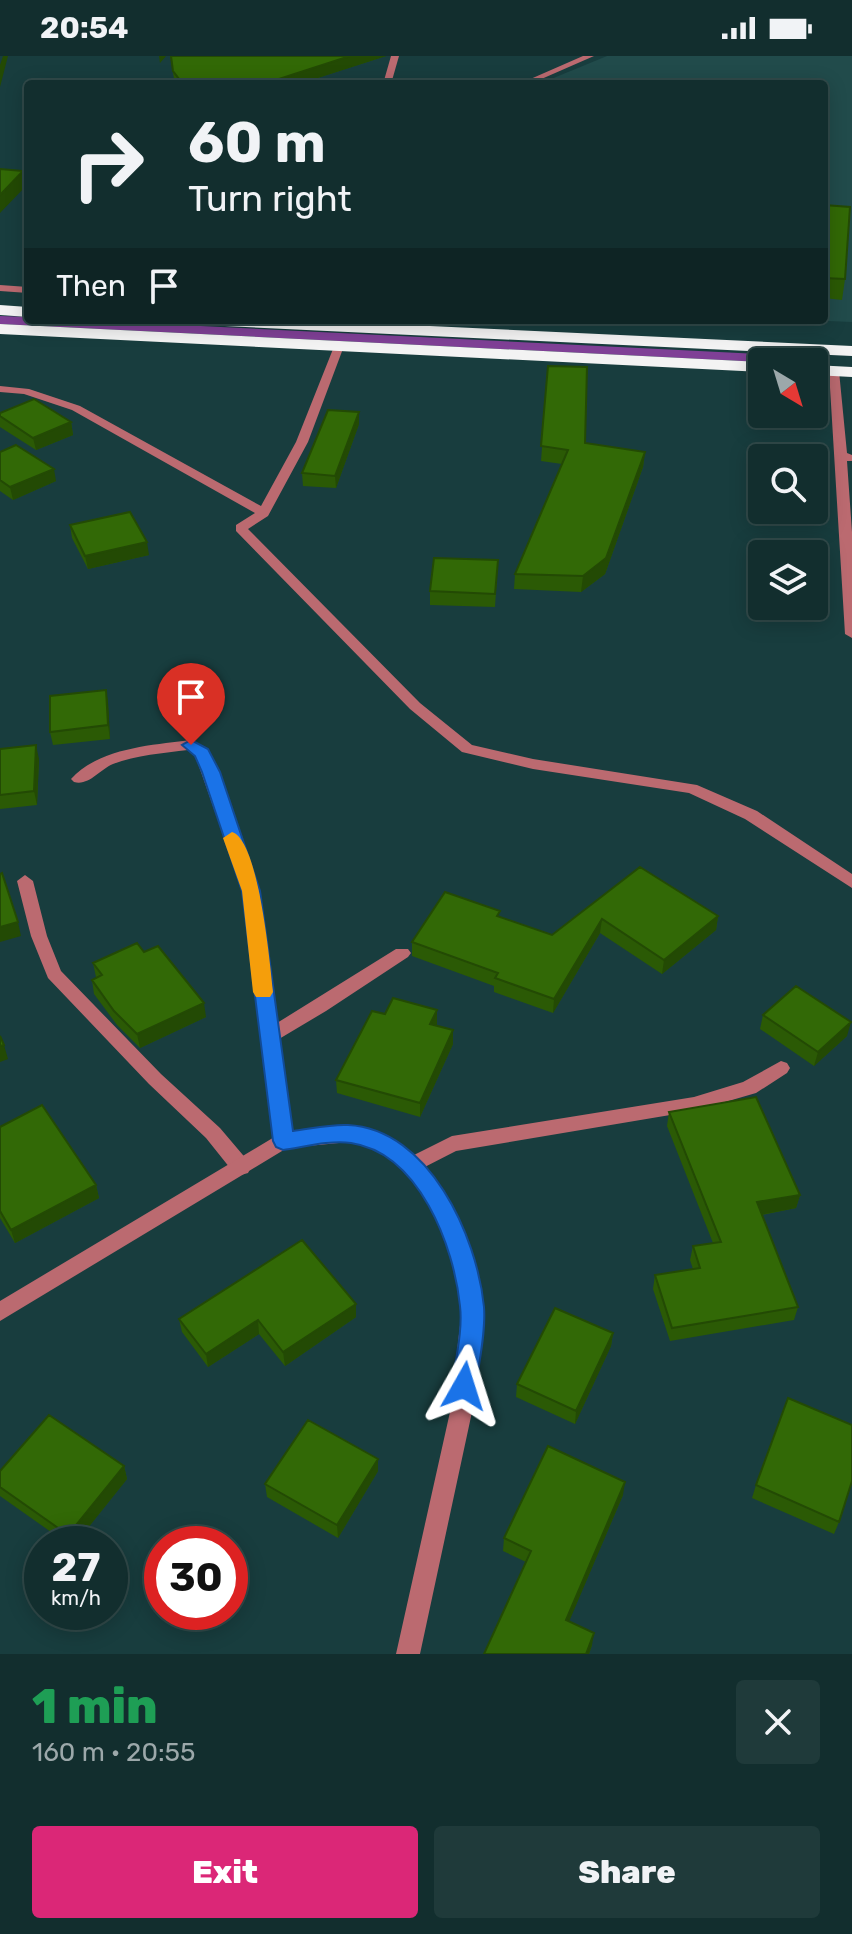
<!DOCTYPE html>
<html lang="en">
<head>
<meta charset="utf-8">
<style>
  body { margin:0; font-family:Rubik,sans-serif; background:#1f3a3a; color:#f1f3f6; height:100vh; display:flex; flex-direction:column; font-size:30px; white-space:nowrap }
  * { box-sizing:border-box; margin:0 }
  p { font-size:26px; color:#9ca8aa }
  .icon { flex:none; width:44px; height:44px; fill:none; stroke:currentColor; stroke-width:2; stroke-linecap:round; stroke-linejoin:round }
  .map { position:relative; height:1598px; overflow:hidden }
  .drawer { display:flex; flex-direction:column; background:#122e2e; flex:1 }
  .drawer>* { flex:none }
  .guide { position:absolute; left:24px; top:24px; width:804px; height:244px; border-radius:8px; box-shadow:0 4px 20px #0003,0 0 0 2px #314a4a; background:#122e2e; color:#f1f3f6; overflow:hidden }
  .needle { width:52px; rotate:142deg }
  .tools { position:absolute; left:748px; top:292px; display:grid; gap:16px }
  .tools a { display:grid; place-items:center; width:80px; height:80px; border-radius:8px; background:#122e2e; box-shadow:0 4px 20px #0003,0 0 0 2px #314a4a; font-size:40px }
  .speed { position:absolute; left:24px; top:1470px; display:flex; gap:16px; font-size:40px; font-weight:700; text-align:center }
  .speed>* { display:grid; place-content:center; width:104px; height:104px; border-radius:50%; background:#122e2e; box-shadow:0 4px 20px #0003,0 0 0 2px #314a4a; line-height:1 }
  .speed small { font-size:20px; font-weight:400 }
  .speed .limit { border:12px solid #d22; background:#fff; color:#111 }
  .pin { position:absolute; display:grid; place-items:center; width:68px; height:68px; color:#fff; margin:-82px -34px; border-radius:50% 50% 50% 0; rotate:-45deg; box-shadow:0 0 8px #0007 }
  .pin .icon { rotate:45deg }
  .me { position:absolute; width:88px; margin:-44px; rotate:6deg; stroke-linejoin:round; filter:drop-shadow(0 0 6px #0008) }
  .turn { display:flex; align-items:center; gap:28px; height:168px; padding:0 32px; font-size:36px }
  .turn .icon { width:104px; height:104px; stroke-width:2.5 }
  .turn b { display:block; font-size:56px; line-height:68px }
  .then { display:flex; align-items:center; height:76px; padding:0 32px; background:#0003; gap:16px; font-size:30px }
  .round { display:grid; place-items:center; flex:none; width:84px; height:84px; border-radius:8px; background:#1f3a3a }
  .summary { display:flex; align-items:center; justify-content:space-between; height:136px; padding:0 32px }
  h1 { font-size:48px; font-weight:800; line-height:60px; color:#1e9e55 }
  .button { display:flex; gap:16px; margin-top:auto; padding:16px 32px }
  .button a { flex:1; height:92px; border-radius:8px; background:#db2777; color:#fff; font-size:32px; font-weight:800; line-height:92px; text-align:center }
  .button a+a { background:#1f3a3a; color:#f1f3f6 }
  .status { display:flex; justify-content:space-between; align-items:center; height:56px; padding:0 40px; background:#122e2e; direction:ltr }
  .status svg { height:22px; fill:currentColor }
  .map>svg:first-child { display:block }
  .built { fill:#214b4b }
  .green { fill:#7f4096 }
  .lines { fill:none; stroke-linecap:round; stroke-linejoin:round }
  .lane { fill:#bb6a70; fill-rule:evenodd }
  .street { fill:#bb6a70; fill-rule:evenodd }
  .highway { fill:#f3f3f3; fill-rule:evenodd }
  .wall { fill:#2b5a05 }
  .shaded-wall { fill:#234a04 }
  .building { fill:#326906; stroke:#234a04; stroke-width:2 }
  .route { fill:#1a73e8; stroke:#114b97; stroke-width:2 }
  .slow { fill:#f59e0b }
</style>
</head>
<body>
<div class="status"><b>20:54</b><svg viewBox="0 0 49 12"><path d="M0 12V9h3v3zM5 12V6h3v6zM10 12V3h3v9zM15 12V0h3v12zM26 1h20v11H26zM47 4h2v5h-2z"/></svg></div>
<div class="map">
<svg width="852" height="1598" viewBox="0 0 852 1598">
  <rect width="100%" height="100%" fill="#183d3e"/>
  <path class="built" d="M 607,0 L 852,0 L 852,266 L 803,264 L 824,264 L 824,28 L 539,28 Z"/>
  <path class="green" d="M 0,260 L 28,261 L 28,264 L 80,264 L 798,300 L 808,304 L 762,306 L 0,268 Z"/>
  <g class="lines">
    <path class="lane" d="M 391,0 L 399,0 L 391,28 L 383,28 Z
      M 583,0 L 594,0 L 530,28 L 519,28 Z
      M 0,229 L 28,231 L 28,237 L 0,235 Z
      M 191,684 L 209,697 L 259,835 L 277,967 L 396,893 L 408,893 L 411,897 L 408,901 L 326,955 L 279,983 L 293,1085 L 290,1090 L 283,1093 L 276,1090 L 273,1085 L 243,835 L 195,699 L 188,694 C 164,697 136,699 113,708 C 99,714 89,730 74,726 L 71,723 C 99,692 152,689 191,684 Z
      M 25,819 L 33,825 L 47,880 L 61,915 L 161,1018 L 220,1072 L 248,1105 L 251,1111 L 248,1117 L 241,1119 L 234,1117 L 206,1082 L 149,1028 L 48,922 L 31,880 L 17,825 Z
      M 781,1005 L 787,1007 L 790,1012 L 787,1017 L 756,1037 L 694,1055 L 456,1095 L 413,1117 L 406,1115 L 403,1109 L 406,1103 L 452,1080 L 694,1041 L 743,1026 Z"/>
    <path class="street" d="M 335,288 L 344,290 L 308,386 L 268,460 L 248,473 L 420,647 L 472,689 L 533,703 L 697,729 L 757,755 L 852,818 L 852,832 L 745,763 L 689,737 L 533,713 L 462,696 L 410,653 L 236,475 L 236,469 L 255,457 L 72,354 L 24,338 L 0,336 L 0,330 L 29,333 L 80,350 L 261,450 L 296,386 Z
      M 834,312 L 839,315 L 847,397 L 852,399 L 852,405 L 847,405 L 852,476 L 852,582 L 845,578 L 829,315 Z
      M 349,1070 L 393,1083 L 420,1103 L 439,1129 L 467,1185 L 482,1252 L 472,1356 L 420,1598 L 396,1598 L 450,1356 L 462,1252 L 447,1185 L 425,1141 L 406,1115 L 380,1094 L 349,1086 L 287,1092 L 0,1265 L 0,1245 L 276,1080 Z"/>
    <path class="highway" d="M 0,249 L 28,251 L 28,261 L 0,259 Z
      M 196,264 L 302,264 L 852,290 L 852,300 L 204,269 Z
      M 0,268 L 762,306 L 762,316 L 0,278 Z
      M 814,309 L 852,311 L 852,321 L 814,319 Z"/>
  </g>
  <path class="wall" d="M 170,0 L 386,0 L 299,28 L 175,28 Z
    M 824,149 L 845,223 L 842,244 L 824,242 Z
    M 548,310 L 585,387 L 645,396 L 643,411 L 605,518 L 581,536 L 514,533 L 515,518 L 562,408 L 541,405 Z
    M 0,357 L 71,366 L 73,379 L 36,394 L 0,371 Z
    M 359,368 L 336,432 L 303,430 L 302,417 Z
    M 0,396 L 56,425 L 13,444 L 0,435 Z
    M 70,469 L 149,499 L 88,513 L 72,482 Z
    M 498,504 L 495,551 L 430,549 L 430,535 Z
    M 106,634 L 108,647 L 110,683 L 53,689 L 50,676 Z
    M 0,693 L 39,703 L 37,749 L 0,753 Z
    M 640,811 L 718,860 L 716,874 L 662,918 L 600,877 L 553,957 L 494,936 L 494,930 L 412,900 L 412,886 L 499,861 L 552,879 Z
    M 144,896 L 206,961 L 140,992 L 117,969 L 94,938 L 92,924 L 96,921 L 93,907 Z
    M 437,954 L 436,970 L 453,988 L 420,1061 L 337,1037 L 336,1024 L 385,958 Z
    M 763,959 L 847,980 L 814,1010 L 760,973 Z
    M 669,1056 L 800,1139 L 796,1152 L 762,1159 L 798,1251 L 794,1264 L 670,1285 L 653,1233 L 655,1219 L 693,1213 L 690,1204 L 693,1190 L 713,1187 L 667,1070 Z
    M 0,1071 L 96,1129 L 99,1142 L 15,1187 L 0,1162 Z
    M 356,1248 L 356,1261 L 285,1310 L 259,1278 L 208,1311 L 182,1276 L 179,1263 Z
    M 613,1277 L 611,1290 L 575,1368 L 516,1341 L 517,1328 Z
    M 378,1403 L 378,1415 L 338,1482 L 267,1441 L 265,1428 Z
    M 124,1410 L 127,1423 L 75,1488 L 68,1488 L 0,1440 L 0,1415 Z
    M 756,1429 L 839,1466 L 834,1478 L 752,1442 Z
    M 623,1439 L 569,1565 L 592,1589 L 589,1598 L 526,1506 L 503,1495 L 504,1482 Z"/>
  <path class="shaded-wall" d="M 3,0 L 8,0 L 0,31 L 0,9 Z
    M 159,0 L 166,0 L 160,7 Z
    M 350,0 L 386,0 L 299,28 L 276,28 L 276,24 Z
    M 23,115 L 26,130 L 0,157 L 0,139 Z
    M 359,356 L 359,368 L 336,432 L 335,420 Z
    M 71,366 L 73,379 L 36,394 L 33,382 Z
    M 645,396 L 643,411 L 605,518 L 581,536 L 583,520 Z
    M 54,413 L 56,425 L 13,444 L 10,431 Z
    M 147,486 L 149,499 L 88,513 L 85,500 Z
    M 106,634 L 108,647 L 110,683 L 108,669 Z
    M 36,689 L 39,703 L 37,749 L 34,735 Z
    M 718,860 L 716,874 L 662,918 L 664,904 Z
    M 602,863 L 600,877 L 553,957 L 554,943 Z
    M 18,866 L 21,880 L 0,886 L 0,871 Z
    M 204,947 L 206,961 L 140,992 L 137,978 Z
    M 437,954 L 437,968 L 430,982 L 430,968 Z
    M 851,966 L 847,980 L 814,1010 L 818,996 Z
    M 453,974 L 453,988 L 420,1061 L 420,1047 Z
    M 4,989 L 8,1003 L 0,1006 L 0,990 Z
    M 96,1129 L 99,1142 L 15,1187 L 11,1174 Z
    M 800,1139 L 796,1152 L 754,1160 L 757,1146 Z
    M 356,1248 L 356,1261 L 285,1310 L 283,1296 Z
    M 258,1264 L 259,1278 L 208,1311 L 206,1298 Z
    M 613,1277 L 611,1290 L 575,1368 L 576,1355 Z
    M 378,1403 L 378,1415 L 338,1482 L 337,1469 Z
    M 124,1410 L 127,1423 L 75,1488 L 71,1488 L 68,1479 Z
    M 625,1426 L 623,1439 L 565,1575 L 566,1564 Z
    M 594,1577 L 592,1589 L 589,1598 L 586,1598 Z"/>
  <path class="building" d="M 171,0 L 350,0 L 276,24 L 197,28 L 183,28 L 173,15 Z
    M 0,113 L 23,115 L 0,139 Z
    M 824,149 L 850,151 L 845,223 L 824,222 Z
    M 548,310 L 587,311 L 585,387 L 645,396 L 606,502 L 583,520 L 515,518 L 568,394 L 541,390 Z
    M 34,343 L 71,366 L 33,382 L 0,360 L 0,357 Z
    M 328,354 L 359,356 L 335,420 L 302,417 Z
    M 16,389 L 54,413 L 10,431 L 0,424 L 0,396 Z
    M 130,456 L 147,486 L 85,500 L 70,469 Z
    M 434,502 L 498,504 L 495,538 L 430,535 Z
    M 106,634 L 108,669 L 50,676 L 50,640 Z
    M 36,689 L 34,735 L 0,739 L 0,693 Z
    M 640,811 L 718,860 L 664,904 L 602,863 L 554,943 L 495,922 L 498,917 L 412,886 L 445,836 L 500,855 L 497,860 L 552,879 Z
    M 2,817 L 18,866 L 0,871 L 0,818 Z
    M 137,887 L 144,896 L 158,890 L 204,947 L 137,978 L 114,955 L 92,924 L 102,919 L 93,907 Z
    M 796,930 L 851,966 L 818,996 L 763,959 Z
    M 393,942 L 437,954 L 430,968 L 453,974 L 420,1047 L 336,1024 L 372,955 L 385,958 Z
    M 0,980 L 4,989 L 0,990 Z
    M 756,1041 L 800,1139 L 757,1146 L 798,1251 L 672,1272 L 655,1219 L 700,1212 L 693,1190 L 721,1186 L 669,1056 Z
    M 42,1049 L 96,1129 L 11,1174 L 0,1155 L 0,1071 Z
    M 302,1184 L 356,1248 L 283,1296 L 258,1264 L 206,1298 L 179,1263 Z
    M 555,1252 L 613,1277 L 576,1355 L 517,1328 Z
    M 788,1342 L 852,1369 L 852,1425 L 839,1466 L 756,1429 Z
    M 49,1359 L 124,1410 L 68,1479 L 0,1431 L 0,1415 Z
    M 308,1364 L 378,1403 L 337,1469 L 265,1428 Z
    M 548,1390 L 625,1426 L 566,1564 L 594,1577 L 586,1598 L 484,1598 L 531,1495 L 504,1482 Z"/>
  <path class="route" d="M 191,684 L 208,693 L 220,716 L 260,835 L 293,1075 C 310,1073 330,1068 348,1069 C 429,1073 477,1180 484,1251 C 486,1276 479,1305 476,1330 L 473,1338 L 464,1342 L 455,1338 L 452,1330 C 455,1305 463,1275 460,1250 C 454,1190 419,1097 351,1087 C 330,1084 304,1091 283,1094 L 276,1091 L 273,1085 L 242,835 L 202,716 L 195,700 L 182,689 Z"/>
  <path class="slow" d="M 232,776 C 259,784 270,908 273,936 L 270,941 L 256,941 L 253,936 L 242,835 L 223,782 Z"/>
</svg>
<div class="tools">
<a><svg class="needle" viewBox="-14 -14 28 28"><path d="M0-13l5 13h-10z" fill="#e53935"/><path d="M0 13l5-13h-10z" fill="#9ca8aa"/></svg></a>
<a><svg class="icon" aria-label="search" viewBox="0 0 24 24"><circle cx="10" cy="10" r="6"/><path d="M15 15l6 6"/></svg></a>
<a><svg class="icon" aria-label="layers" viewBox="0 0 24 24"><path d="M12 4l9 5-9 5-9-5zM3 14l9 5 9-5"/></svg></a>
</div>
<div class="speed"><div>27<small>km/h</small></div><div class="limit">30</div></div>
<div class="pin" style="left:191px;top:689px;background:#d93025"><svg class="icon" aria-label="arrive" viewBox="0 0 24 24"><path d="M6 21V4h12l-3 4 3 4H6"/></svg></div>
<svg class="me" style="left:464px;top:1330px" viewBox="-20 -20 40 40"><path d="M0-17L14 15 0 8-14 15z" fill="#1a73e8" stroke="#fff" stroke-width="4"/></svg>
<div class="guide">
<div class="turn"><svg class="icon" aria-label="right" viewBox="0 0 24 24"><path d="M7 20v-9h11M14 6l5 5-5 5"/></svg><div><b>60 m</b>Turn right</div></div>
<div class="then">Then<svg class="icon" aria-label="arrive" viewBox="0 0 24 24"><path d="M6 21V4h12l-3 4 3 4H6"/></svg></div>
</div>
</div>
<section class="drawer">
<div class="summary"><div><h1>1 min</h1><p>160 m · 20:55</p></div><a class="round"><svg class="icon" aria-label="close" viewBox="0 0 24 24"><path d="M6 6l12 12M18 6L6 18"/></svg></a></div>
<div class="button"><a>Exit</a><a>Share</a></div>
</section>
</body>
</html>
